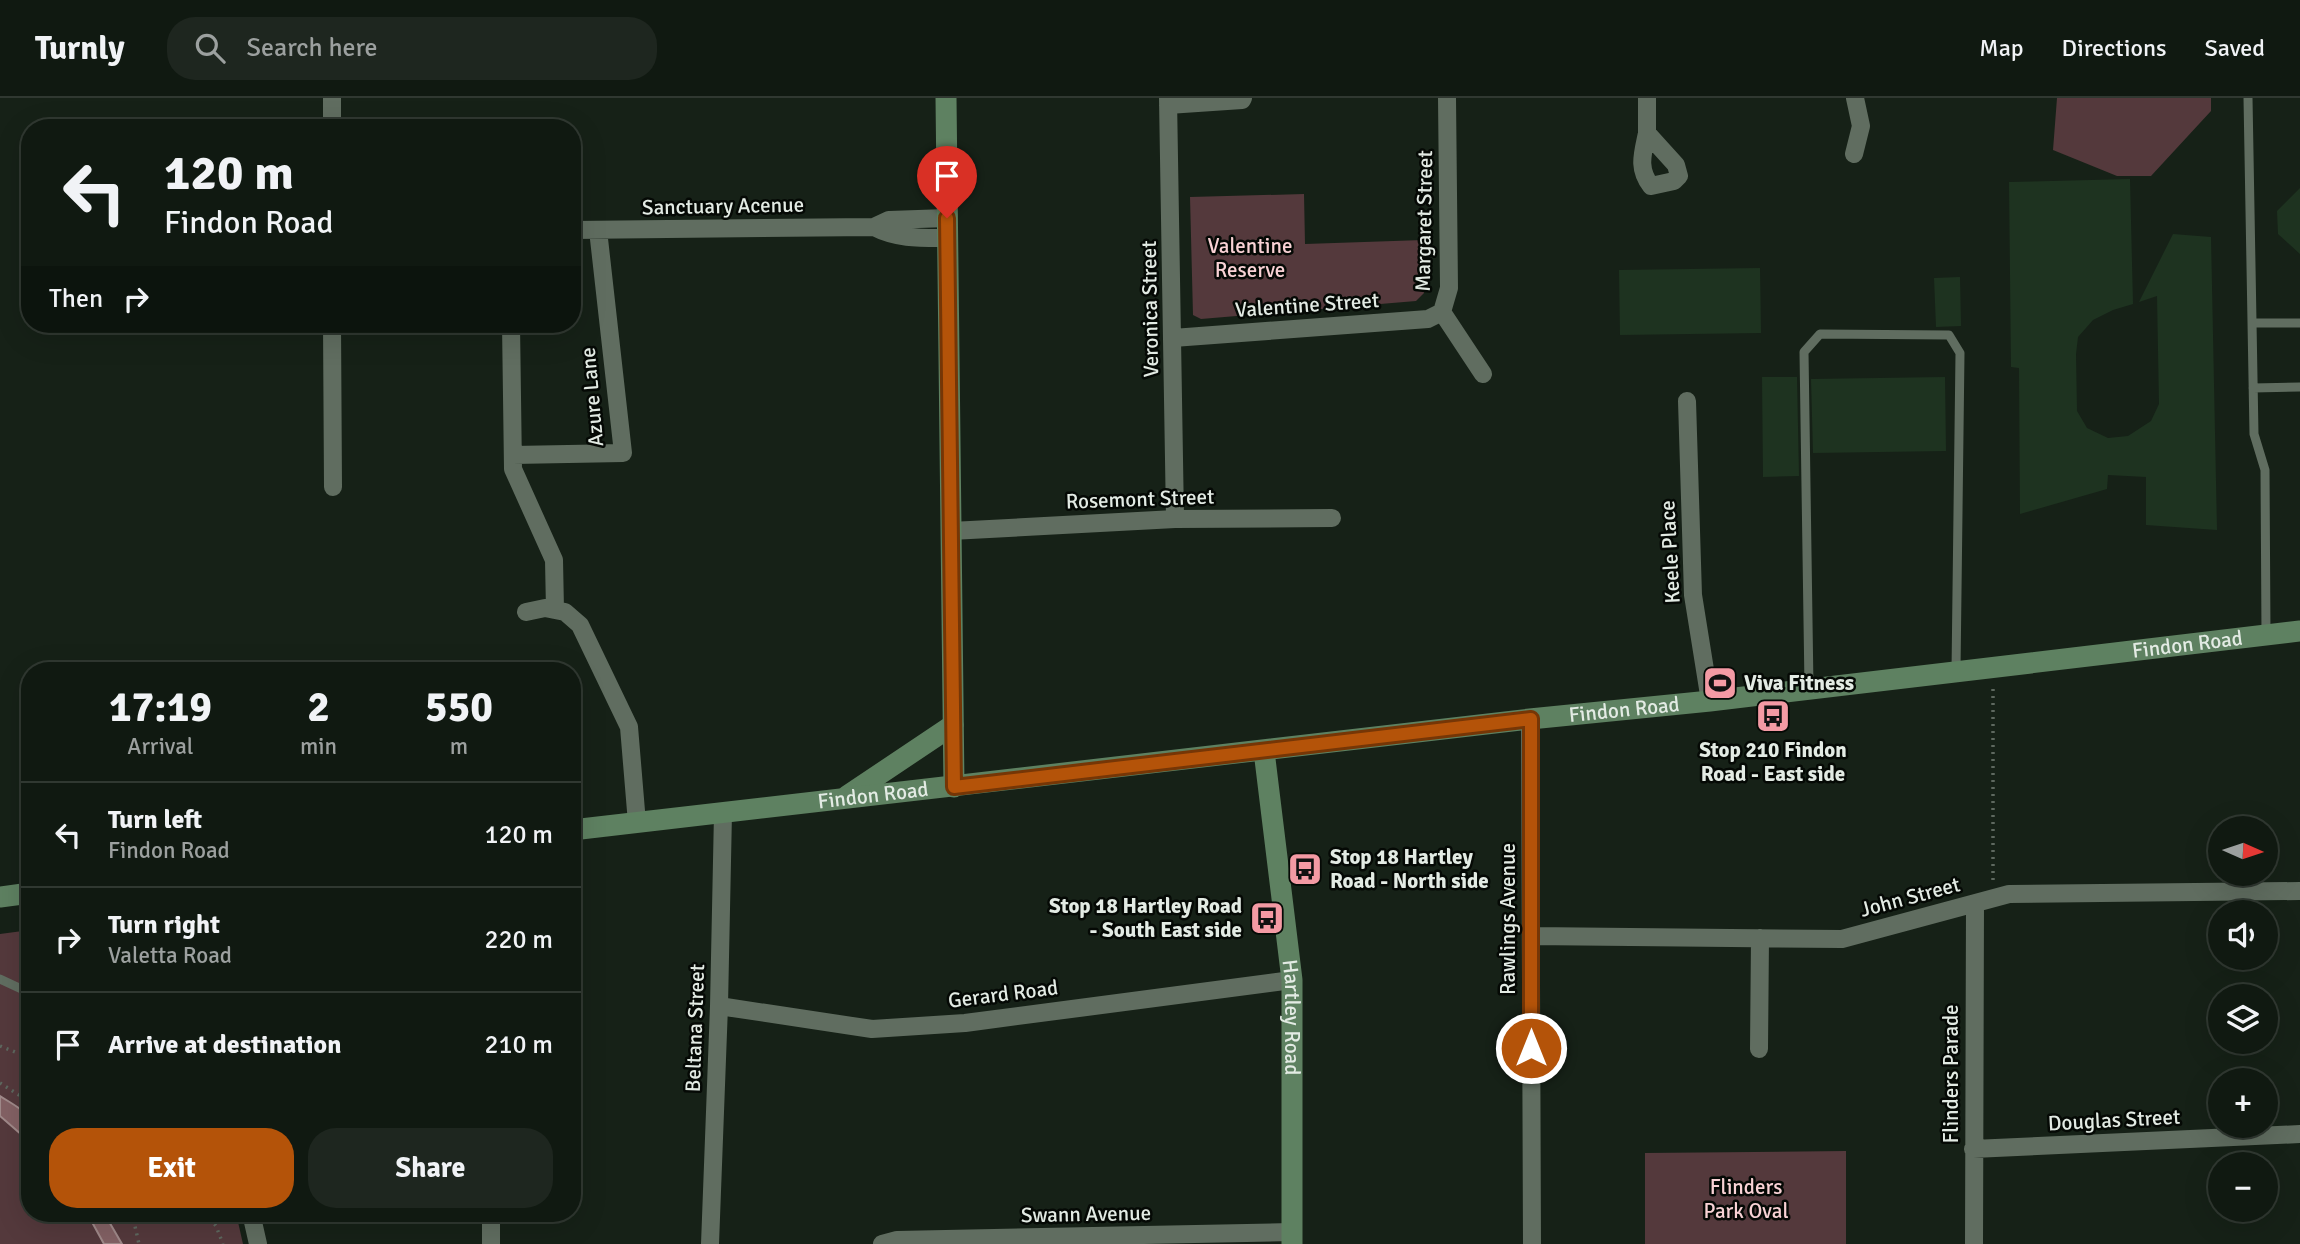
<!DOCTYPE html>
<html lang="en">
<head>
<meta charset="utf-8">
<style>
  body { margin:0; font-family:Signika,sans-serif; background:#1e261f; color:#f1f3f6; height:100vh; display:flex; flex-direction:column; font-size:26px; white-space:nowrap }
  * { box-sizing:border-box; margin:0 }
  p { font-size:23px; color:#9ca09f }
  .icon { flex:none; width:38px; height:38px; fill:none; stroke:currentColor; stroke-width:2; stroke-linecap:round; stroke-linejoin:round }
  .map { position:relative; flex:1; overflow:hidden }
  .panel { position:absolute; left:21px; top:564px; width:560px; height:560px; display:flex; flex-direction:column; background:#101911; border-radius:28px; box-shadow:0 7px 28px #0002,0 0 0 2px #303831 }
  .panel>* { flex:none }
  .guide { position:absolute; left:21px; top:21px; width:560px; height:214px; border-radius:28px; box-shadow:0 7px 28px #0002,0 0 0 2px #303831; background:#101911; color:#f1f3f6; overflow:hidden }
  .needle { width:46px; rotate:93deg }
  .fabs { position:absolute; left:2208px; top:718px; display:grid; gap:14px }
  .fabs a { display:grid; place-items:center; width:70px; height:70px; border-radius:50%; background:#101911; box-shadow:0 7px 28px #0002,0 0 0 2px #303831; font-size:35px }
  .pin { position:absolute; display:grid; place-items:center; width:60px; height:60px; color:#fff; margin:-72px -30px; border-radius:50% 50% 50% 0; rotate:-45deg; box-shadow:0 0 7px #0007 }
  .pin .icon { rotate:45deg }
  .me { position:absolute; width:77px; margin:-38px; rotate:0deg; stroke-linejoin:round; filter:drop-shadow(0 0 5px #0008) }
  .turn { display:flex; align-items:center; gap:24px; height:147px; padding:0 28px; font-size:32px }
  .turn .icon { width:91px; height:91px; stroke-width:2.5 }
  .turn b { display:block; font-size:49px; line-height:60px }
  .then { display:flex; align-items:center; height:66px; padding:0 28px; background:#0003; gap:14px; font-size:26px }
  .eta { display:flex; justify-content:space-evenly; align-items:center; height:119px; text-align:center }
  .eta b { font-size:42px; font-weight:800; line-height:49px }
  .primary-button { display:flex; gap:14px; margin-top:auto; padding:14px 28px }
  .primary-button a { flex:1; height:80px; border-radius:28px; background:#b45309; color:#fff; font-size:28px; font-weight:800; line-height:80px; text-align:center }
  .primary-button a+a { background:#1e261f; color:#f1f3f6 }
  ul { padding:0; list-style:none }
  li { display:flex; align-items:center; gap:21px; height:105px; padding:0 28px; border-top:2px solid #303831 }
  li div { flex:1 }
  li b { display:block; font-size:26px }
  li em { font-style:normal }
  header { display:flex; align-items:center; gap:42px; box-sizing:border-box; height:98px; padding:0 35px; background:#101911; border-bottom:2px solid #303831 }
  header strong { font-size:33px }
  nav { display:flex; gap:38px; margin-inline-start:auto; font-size:24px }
  .search { width:490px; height:63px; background:#1e261f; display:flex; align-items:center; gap:18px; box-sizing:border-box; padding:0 24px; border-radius:28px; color:#9ca09f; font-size:26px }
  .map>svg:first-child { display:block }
  .green { fill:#54393c }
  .water { fill:#836164; stroke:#a08a8a; stroke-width:2 }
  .building { fill:#1e3320 }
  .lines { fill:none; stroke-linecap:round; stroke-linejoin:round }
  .path { stroke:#5e685f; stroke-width:3.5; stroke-dasharray:2 5; stroke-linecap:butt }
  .lane { stroke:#606d60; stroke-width:9 }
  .street { stroke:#606d60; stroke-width:18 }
  .secondary { stroke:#5e8161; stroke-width:21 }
  .route-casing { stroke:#753606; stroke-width:18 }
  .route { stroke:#b45309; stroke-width:12 }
  .labels { text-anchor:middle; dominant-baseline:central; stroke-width:5; stroke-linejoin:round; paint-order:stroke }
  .street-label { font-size:21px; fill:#e3ebe4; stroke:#050905 }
  .park-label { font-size:21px; fill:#f9d2d5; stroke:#050905 }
  .poi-label { font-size:21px; font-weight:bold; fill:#e3ebe4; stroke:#050905; text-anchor:start }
</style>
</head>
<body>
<header>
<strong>Turnly</strong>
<div class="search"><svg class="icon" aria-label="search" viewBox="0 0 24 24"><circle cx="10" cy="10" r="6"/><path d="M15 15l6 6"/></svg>Search here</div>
<nav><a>Map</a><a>Directions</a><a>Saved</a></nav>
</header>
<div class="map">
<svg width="2300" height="1146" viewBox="0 0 2300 1146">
  <rect width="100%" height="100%" fill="#162117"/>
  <path class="green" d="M 2057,0 L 2211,0 L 2211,13 L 2151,78 L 2117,78 L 2053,52 Z
    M 1304,96 L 1305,146 L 1423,142 L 1424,195 L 1416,203 L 1201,221 L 1193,217 L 1190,99 Z
    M 30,832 L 30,1115 L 236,1115 L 243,1146 L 0,1146 L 0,836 Z
    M 1846,1053 L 1846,1146 L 1645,1146 L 1645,1055 Z"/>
  <path class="water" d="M 0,998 C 25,1014 30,1013 30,1044 L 0,1018 Z
    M 87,1115 L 104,1115 L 122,1146 L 104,1146 Z"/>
  <path class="building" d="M 2130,81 L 2133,206 L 2113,212 L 2093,222 L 2078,239 L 2076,256 L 2077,313 L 2087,330 L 2108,340 L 2128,338 L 2151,323 L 2159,306 L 2157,198 L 2139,204 L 2173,136 L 2211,139 L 2217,432 L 2146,427 L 2146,379 L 2108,377 L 2107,391 L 2020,416 L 2019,270 L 2011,269 L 2009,84 Z
    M 2300,90 L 2300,156 L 2278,136 L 2277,113 Z
    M 1760,170 L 1761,235 L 1620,237 L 1619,172 Z
    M 1960,179 L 1961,228 L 1936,229 L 1934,180 Z
    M 1762,279 L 1797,279 L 1799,378 L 1763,379 Z
    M 1945,279 L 1946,353 L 1813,355 L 1811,281 Z"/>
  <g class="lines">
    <path class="path" d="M 1993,782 L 1993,587
      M 0,948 L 30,960
      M 0,985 L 30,1004
      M 132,1115 L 139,1146
      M 206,1115 L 216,1128 L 223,1146"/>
    <path class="lane" d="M 2248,0 L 2254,336 L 2265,372 L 2266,536
      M 2252,225 L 2300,225
      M 2253,290 L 2300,289
      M 1809,589 L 1804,254 L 1820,236 L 1949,237 L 1960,255 L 1956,573
      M 0,881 L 30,895"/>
    <path class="street" d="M 332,0 L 332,23
      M 1168,0 L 1175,421
      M 1447,0 L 1449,190 L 1442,214 L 1483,276
      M 1647,0 L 1647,35
      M 1168,7 L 1242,2 L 1243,0
      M 1647,35 L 1676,67 L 1679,78 L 1674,83 L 1651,88 C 1637,70 1643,55 1647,35 Z
      M 1854,56 L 1861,28 L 1855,0
      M 874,129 C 897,141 921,140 947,140
      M 572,132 L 874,129 L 889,122 L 947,120
      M 332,226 L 333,389
      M 511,226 L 513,371 L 554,462 L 555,512
      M 1173,240 L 1428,221 L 1442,214
      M 1687,303 L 1693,497 L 1710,603
      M 513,357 L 623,355 L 598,132
      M 951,433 L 1175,421 L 1332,420
      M 526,514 L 545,510 L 565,514 L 580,527 L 629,629 L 637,725
      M 1530,621 L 1532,1146
      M 1531,838 L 1842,841 L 2009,796 L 2300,793
      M 719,908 L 872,931 L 965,925 L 1292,882
      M 1759,951 L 1760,840
      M 1973,1051 L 2300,1036
      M 251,1115 L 258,1146
      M 491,1146 L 491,1115
      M 710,1146 L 719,908 L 723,715
      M 882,1146 L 897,1142 L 1292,1134
      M 1974,1146 L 1975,806"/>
    <g class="secondary">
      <path d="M 946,0 L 954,689"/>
      <path id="s1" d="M 1264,653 L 1292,882 L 1292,1146"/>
      <path d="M 847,698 L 953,627"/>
      <path id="s2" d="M 572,732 L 1530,621 L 1710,603 L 2300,533"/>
      <path d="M 0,799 L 30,795"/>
    </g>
  </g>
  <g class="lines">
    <g class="route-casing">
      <path id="route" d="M 947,120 L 954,689 L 1531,621 L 1531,950"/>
    </g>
    <use href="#route" class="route"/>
  </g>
  <defs>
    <g id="stadium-square" transform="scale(1.75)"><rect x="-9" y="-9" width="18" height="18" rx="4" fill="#f49aa4" stroke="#050905"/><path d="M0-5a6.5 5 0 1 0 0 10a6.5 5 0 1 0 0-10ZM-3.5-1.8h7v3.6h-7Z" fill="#111"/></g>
    <g id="bus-square" transform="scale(1.75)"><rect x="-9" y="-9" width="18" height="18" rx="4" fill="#f49aa4" stroke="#050905"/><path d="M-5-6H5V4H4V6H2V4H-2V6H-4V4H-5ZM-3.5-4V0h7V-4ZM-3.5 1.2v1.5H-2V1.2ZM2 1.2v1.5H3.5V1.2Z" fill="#111"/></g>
  </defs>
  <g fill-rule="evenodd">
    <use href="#stadium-square" x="1720" y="585"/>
    <use href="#bus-square" x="1773" y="618"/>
    <use href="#bus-square" x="1305" y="771"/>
    <use href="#bus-square" x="1267" y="820"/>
  </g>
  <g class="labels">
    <g class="street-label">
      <text transform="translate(723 108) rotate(-1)">Sanctuary Acenue</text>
      <text transform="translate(1424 123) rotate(-89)">Margaret Street</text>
      <text transform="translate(1307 207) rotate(-4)">Valentine Street</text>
      <text transform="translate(1150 211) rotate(-91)">Veronica Street</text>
      <text transform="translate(592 299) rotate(-95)">Azure Lane</text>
      <text transform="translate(1140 401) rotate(-2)">Rosemont Street</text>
      <text transform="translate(1670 454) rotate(-93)">Keele Place</text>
      <text stroke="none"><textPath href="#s2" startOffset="1626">Findon Road</textPath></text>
      <text stroke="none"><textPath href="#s2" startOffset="1059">Findon Road</textPath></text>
      <text stroke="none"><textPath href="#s2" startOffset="303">Findon Road</textPath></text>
      <text transform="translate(1910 799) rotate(-15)">John Street</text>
      <text transform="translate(1508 821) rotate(-90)">Rawlings Avenue</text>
      <text transform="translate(1003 896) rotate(-7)">Gerard Road</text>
      <text stroke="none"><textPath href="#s1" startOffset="268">Hartley Road</textPath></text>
      <text transform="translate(695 930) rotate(-88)">Beltana Street</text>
      <text transform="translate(1951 976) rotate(-90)">Flinders Parade</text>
      <text transform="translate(2114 1022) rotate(-3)">Douglas Street</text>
      <text transform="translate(1086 1116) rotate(-1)">Swann Avenue</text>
    </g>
    <g class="park-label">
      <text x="1250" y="148">Valentine<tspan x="1250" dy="24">Reserve</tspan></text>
      <text x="1746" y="1089">Flinders<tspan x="1746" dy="24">Park Oval</tspan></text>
    </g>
    <g class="poi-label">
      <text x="1744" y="585">Viva Fitness</text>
      <text x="1773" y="652" text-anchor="middle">Stop 210 Findon<tspan x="1773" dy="24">Road - East side</tspan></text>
      <text x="1330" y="759">Stop 18 Hartley<tspan x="1330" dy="24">Road - North side</tspan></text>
      <text x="1242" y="808" text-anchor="end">Stop 18 Hartley Road<tspan x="1242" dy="24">- South East side</tspan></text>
    </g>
  </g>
</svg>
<div class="fabs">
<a><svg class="needle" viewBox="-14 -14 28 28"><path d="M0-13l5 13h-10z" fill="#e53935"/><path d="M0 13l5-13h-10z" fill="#9ca09f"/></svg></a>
<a><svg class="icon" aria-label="sound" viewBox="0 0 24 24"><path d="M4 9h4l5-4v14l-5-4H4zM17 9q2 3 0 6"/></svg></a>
<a><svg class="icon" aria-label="layers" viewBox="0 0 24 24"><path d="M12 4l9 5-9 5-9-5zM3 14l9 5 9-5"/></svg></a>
<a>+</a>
<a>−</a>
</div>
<div class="pin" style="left:947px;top:120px;background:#d93025"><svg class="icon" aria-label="arrive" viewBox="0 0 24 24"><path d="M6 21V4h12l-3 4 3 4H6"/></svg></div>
<svg class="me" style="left:1531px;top:950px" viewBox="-20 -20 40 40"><circle r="17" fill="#b45309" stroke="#fff" stroke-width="3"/><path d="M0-11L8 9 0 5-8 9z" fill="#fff"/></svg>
<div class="guide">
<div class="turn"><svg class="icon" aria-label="left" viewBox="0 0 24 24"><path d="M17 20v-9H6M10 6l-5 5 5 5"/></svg><div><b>120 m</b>Findon Road</div></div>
<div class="then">Then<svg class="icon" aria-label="right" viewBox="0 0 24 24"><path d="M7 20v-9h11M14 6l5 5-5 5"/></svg></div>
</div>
<section class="panel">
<div class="eta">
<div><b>17:19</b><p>Arrival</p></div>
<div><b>2</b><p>min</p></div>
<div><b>550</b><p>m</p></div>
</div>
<ul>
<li><svg class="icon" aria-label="left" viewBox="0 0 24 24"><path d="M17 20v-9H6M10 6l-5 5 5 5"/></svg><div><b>Turn left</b><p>Findon Road</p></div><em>120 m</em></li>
<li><svg class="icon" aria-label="right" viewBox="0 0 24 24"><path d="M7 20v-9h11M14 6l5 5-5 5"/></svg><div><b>Turn right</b><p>Valetta Road</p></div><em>220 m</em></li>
<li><svg class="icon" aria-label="arrive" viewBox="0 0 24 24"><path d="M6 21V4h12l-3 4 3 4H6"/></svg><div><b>Arrive at destination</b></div><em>210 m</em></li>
</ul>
<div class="primary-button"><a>Exit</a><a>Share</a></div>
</section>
</div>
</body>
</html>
